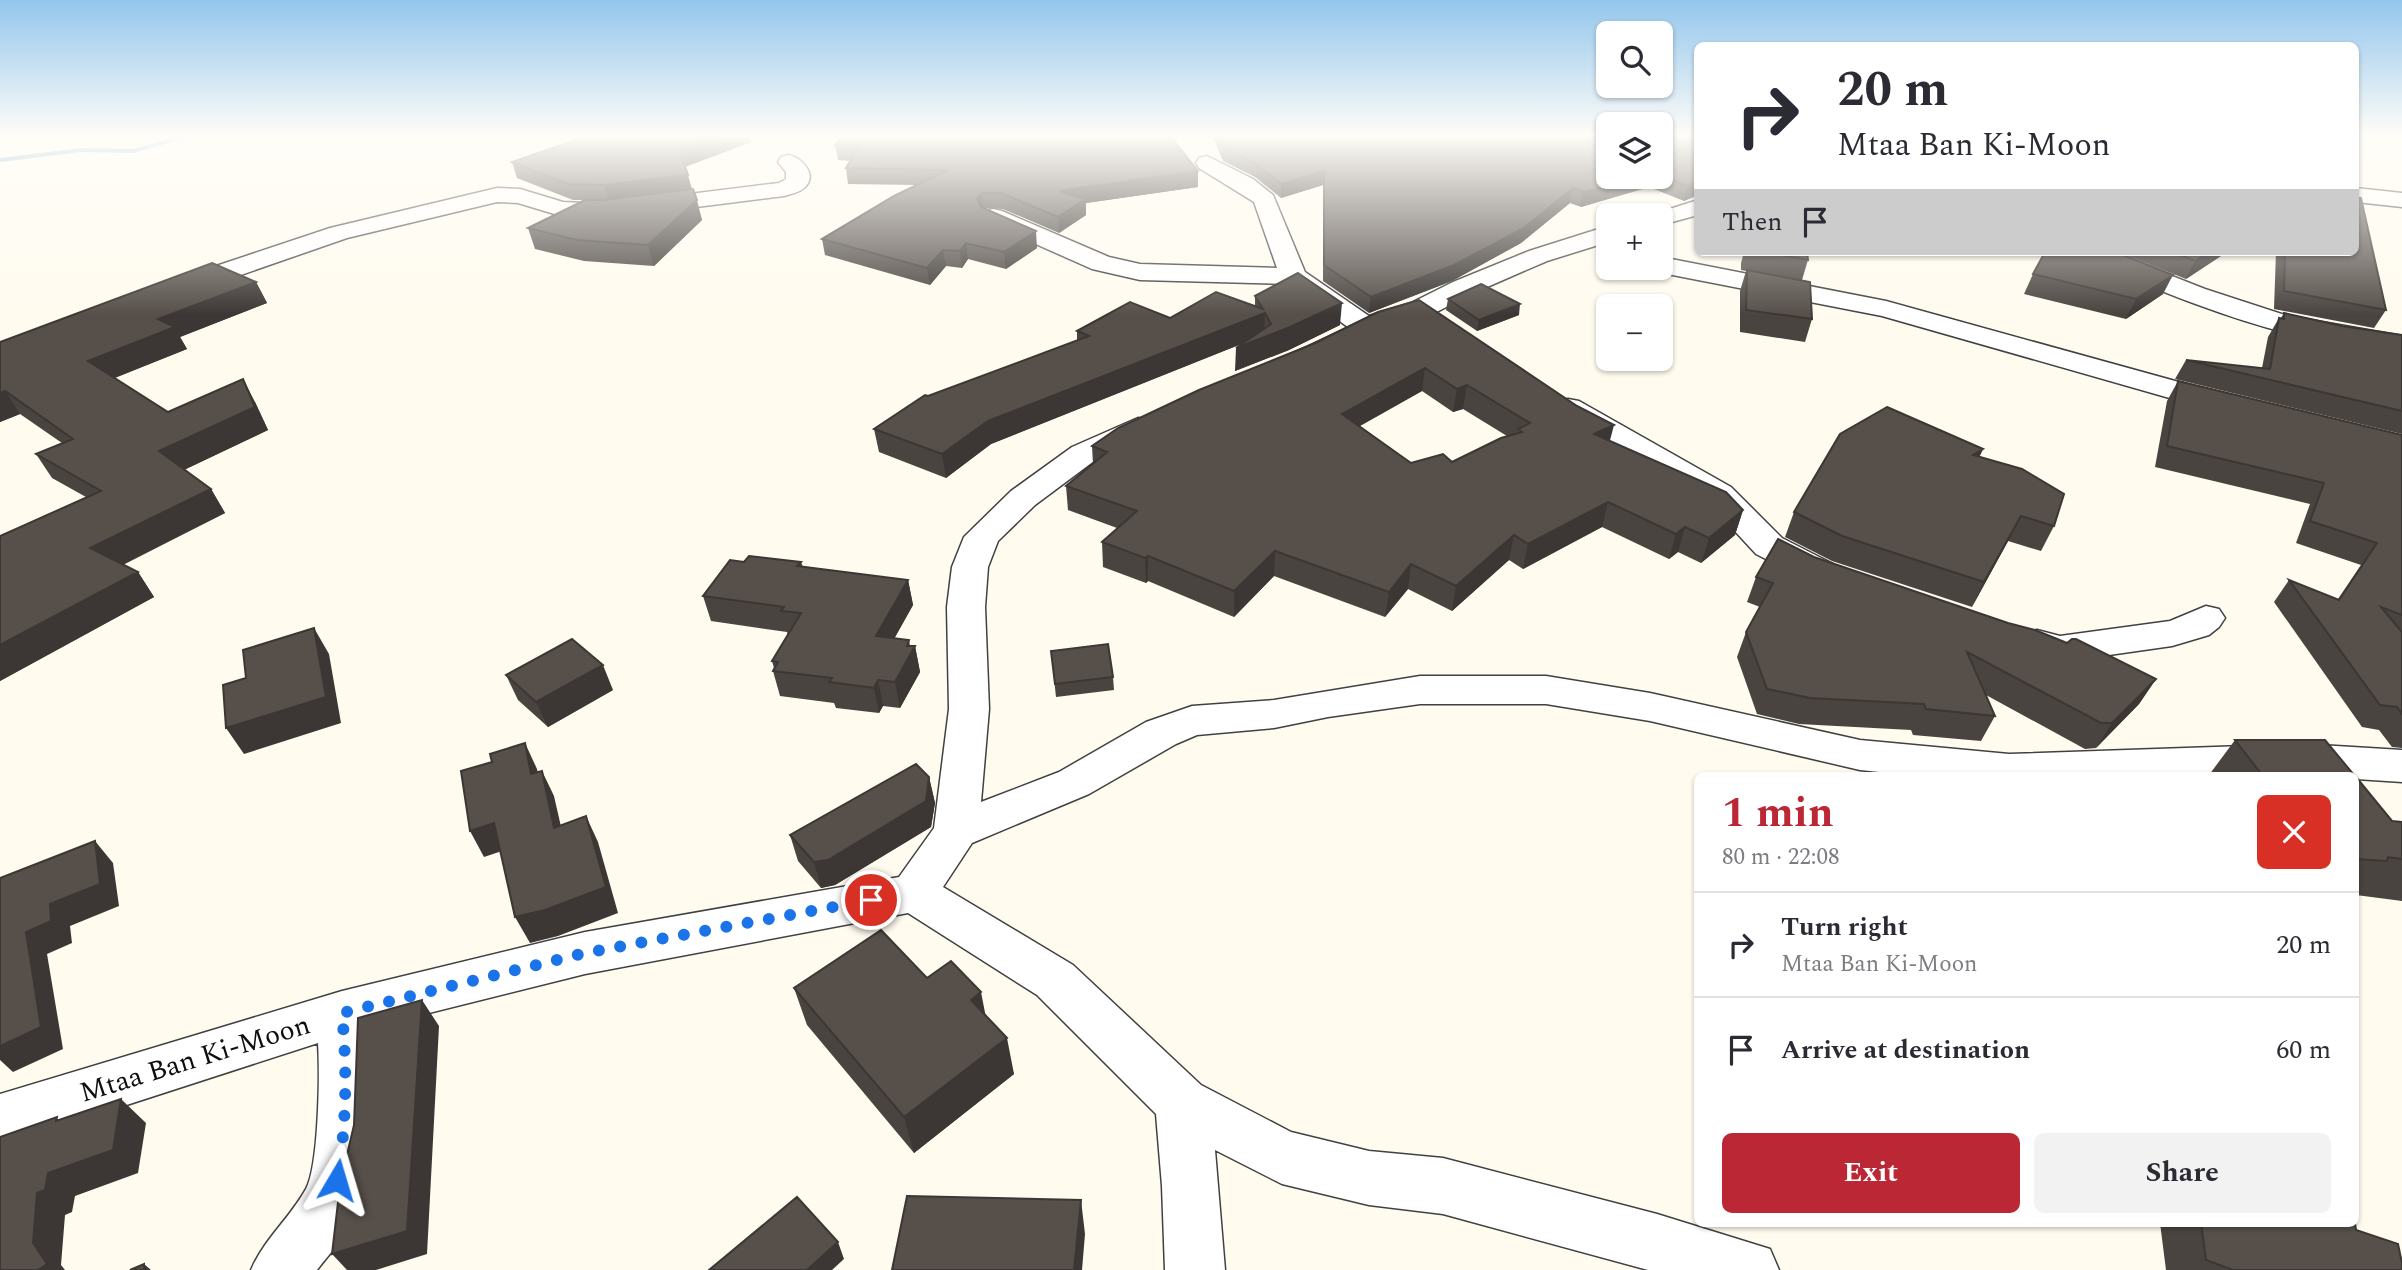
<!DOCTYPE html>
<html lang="en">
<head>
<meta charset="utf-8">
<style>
  body { margin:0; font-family:Spectral,serif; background:#f2f2f3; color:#2b2b33; height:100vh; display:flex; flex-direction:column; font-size:26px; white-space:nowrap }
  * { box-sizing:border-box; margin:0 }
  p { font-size:23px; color:#7c7c81 }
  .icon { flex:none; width:38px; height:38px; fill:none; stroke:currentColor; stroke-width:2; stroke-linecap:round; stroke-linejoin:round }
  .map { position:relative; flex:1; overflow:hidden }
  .side { position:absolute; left:1694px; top:772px; width:665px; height:455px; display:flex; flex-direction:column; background:#fff; border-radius:10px; box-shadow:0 2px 5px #0004 }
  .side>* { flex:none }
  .top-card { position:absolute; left:1694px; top:42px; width:665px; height:214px; border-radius:10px; box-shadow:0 2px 5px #0004; background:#fff; color:#2b2b33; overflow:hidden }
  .controls { position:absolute; left:1596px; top:21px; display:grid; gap:14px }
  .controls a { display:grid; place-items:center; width:77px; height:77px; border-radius:10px; background:#fff; box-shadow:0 2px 5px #0004; font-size:35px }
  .pin { position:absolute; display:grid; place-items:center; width:60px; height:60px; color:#fff; margin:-30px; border:4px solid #fff; border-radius:50%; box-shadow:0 2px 7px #0007 }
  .me { position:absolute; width:77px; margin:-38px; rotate:7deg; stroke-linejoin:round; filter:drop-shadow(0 0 5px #0008) }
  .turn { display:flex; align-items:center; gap:24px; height:147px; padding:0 28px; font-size:32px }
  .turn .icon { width:91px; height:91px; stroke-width:2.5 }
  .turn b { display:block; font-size:49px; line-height:60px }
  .then { display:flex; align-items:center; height:66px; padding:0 28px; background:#0003; gap:14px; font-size:26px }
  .round { display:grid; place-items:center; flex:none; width:74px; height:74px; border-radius:10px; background:#f2f2f3 }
  .summary { display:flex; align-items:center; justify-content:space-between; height:119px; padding:0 28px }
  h1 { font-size:42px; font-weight:700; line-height:52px; color:#bc2735 }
  .primary-button { display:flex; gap:14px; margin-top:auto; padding:14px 28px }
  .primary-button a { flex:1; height:80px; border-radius:10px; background:#bc2735; color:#fff; font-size:28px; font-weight:700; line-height:80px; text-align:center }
  .primary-button a+a { background:#f2f2f3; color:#2b2b33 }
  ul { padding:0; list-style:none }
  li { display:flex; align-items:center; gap:21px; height:105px; padding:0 28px; border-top:2px solid #e1e1e2 }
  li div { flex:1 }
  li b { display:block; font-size:26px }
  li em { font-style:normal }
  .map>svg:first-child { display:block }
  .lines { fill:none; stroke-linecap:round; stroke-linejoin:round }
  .stream { fill:#3c98cb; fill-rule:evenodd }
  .minor-casing { stroke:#414141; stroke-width:3 }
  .minor { fill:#fff; fill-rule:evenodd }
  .wall { fill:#4a4440; fill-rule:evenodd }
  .shaded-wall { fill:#3c3734 }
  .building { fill:#564f4a; stroke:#3c3734; stroke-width:2; fill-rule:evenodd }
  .route { stroke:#1a73e8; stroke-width:12; stroke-dasharray:0 21.6 }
  .labels { text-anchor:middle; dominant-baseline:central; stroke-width:7; stroke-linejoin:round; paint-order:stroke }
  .near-street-label { font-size:28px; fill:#0e0e0e; stroke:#fff }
</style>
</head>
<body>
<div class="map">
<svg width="2402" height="1270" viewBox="0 0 2402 1270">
  <rect width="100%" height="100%" fill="#fffbef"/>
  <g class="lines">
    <path class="stream" d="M 177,137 L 189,137 L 133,153 L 81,152 L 0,162 L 0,158 L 81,148 L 133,149 Z"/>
    <g class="minor-casing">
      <path id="minor" d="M 789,155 C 801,158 817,173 806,186 C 802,192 791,194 784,196 L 609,218 L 561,216 L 518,203 L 497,202 L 347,238 L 189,293 L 180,295 L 171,293 L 167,287 L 171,281 L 330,228 L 497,188 L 520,189 L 563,202 L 609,204 L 779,183 L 786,179 L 786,172 L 778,162 L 781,157 Z
        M 1207,156 L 1253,179 L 1273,195 L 1305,272 L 1369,316 L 1411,303 L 1453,282 L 1529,251 L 1608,226 L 1608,242 L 1547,261 L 1471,294 L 1431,315 L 1365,334 L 1355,332 L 1287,284 L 1140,280 L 1092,269 L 984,221 L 981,216 L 984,211 L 993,209 L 1002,211 L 1109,257 L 1140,264 L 1277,268 L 1254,202 L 1199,168 L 1196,163 L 1199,158 Z
        M 2356,188 L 2402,193 L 2402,207 L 2356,202 Z
        M 1698,200 L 1698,215 L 1661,225 L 1661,215 L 1651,215 Z
        M 2075,252 L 2111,252 L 2205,289 L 2288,316 L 2402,336 L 2402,354 C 2370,349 2338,345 2307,338 C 2228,320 2153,288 2079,257 Z
        M 1661,257 L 1886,301 L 2233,397 L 2237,404 L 2233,411 L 2222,413 L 1882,316 L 1652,271 L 1650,268 L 1661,268 Z
        M 1568,399 L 1579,401 L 1731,487 L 1782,538 L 1833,564 L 1838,572 L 1833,580 L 1820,583 L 1807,580 L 1756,554 L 1707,501 L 1557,415 L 1553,408 L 1557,401 Z
        M 1138,418 L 1149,420 L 1154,427 L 1149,434 L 1094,461 L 1035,505 L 998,541 L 988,567 L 985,607 L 989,709 L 981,802 L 1059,772 L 1146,722 L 1192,706 L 1274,700 L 1420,676 L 1546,676 L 1650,693 L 1860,740 L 2009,754 L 2303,744 L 2402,750 L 2402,782 L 2356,779 L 2356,775 L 1907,775 L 1860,770 L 1650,721 L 1546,704 L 1420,704 L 1328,717 L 1274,728 L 1197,735 L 1176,744 L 1089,794 L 972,843 L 943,887 L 1073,965 L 1201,1085 L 1291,1132 L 1369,1151 L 1443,1158 L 1657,1214 L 1770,1249 L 1779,1270 L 1648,1270 L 1443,1214 L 1369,1205 L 1282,1184 L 1215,1150 L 1225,1270 L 1165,1270 L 1162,1186 L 1156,1114 L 1037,995 L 908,913 L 585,974 L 369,1028 C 375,1082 378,1167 355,1217 C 346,1236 330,1253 317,1270 L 251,1270 C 264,1239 290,1218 306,1189 C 319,1165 320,1072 318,1043 L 0,1146 L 0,1094 L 342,991 L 585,932 L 899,877 L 934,828 L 949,709 L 947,607 L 952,567 L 964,537 L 1011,491 L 1072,447 Z
        M 2206,606 L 2219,609 L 2225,618 L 2219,627 L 2209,635 L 2172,646 L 2060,662 L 2023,652 L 2018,643 L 2023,634 L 2037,630 L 2060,636 L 2170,621 Z"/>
    </g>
    <use href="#minor" class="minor"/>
  </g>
  <path class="wall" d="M 842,137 L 1198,187 L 1086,203 L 1086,215 L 1059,233 L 1003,209 L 984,208 L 1037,248 L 1006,269 L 968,259 L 962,268 L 946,266 L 930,285 L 825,255 L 822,239 L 917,185 L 848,184 L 846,168 L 850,161 L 838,160 L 835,145 Z
    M 1213,137 L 1608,137 L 1608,177 L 1661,177 L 1661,137 L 1698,195 L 1684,201 L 1649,187 L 1581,207 L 1570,203 L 1521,243 L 1452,281 L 1369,313 L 1323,281 L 1323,185 L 1281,198 L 1255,177 L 1223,161 Z
    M 751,142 L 685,167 L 702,220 L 654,266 L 584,261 L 535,249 L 528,228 L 583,200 L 573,200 L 517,178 L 512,162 Z
    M 1744,252 L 1807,252 L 1808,260 L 1802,280 L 1812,319 L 1805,342 L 1740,332 L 1740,291 L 1746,271 L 1741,270 L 1741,263 Z
    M 2118,252 L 2227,252 L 2186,279 Z
    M 2276,252 L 2356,252 L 2386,310 L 2374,328 L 2274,309 Z
    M 2033,274 L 2163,294 L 2126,319 L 2024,294 Z
    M 256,282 L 267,303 L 180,337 L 187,349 L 115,378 L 168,412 L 255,402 L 268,430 L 184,470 L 211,489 L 225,513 L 123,565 L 138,572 L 154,597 L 0,681 L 0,536 L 86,497 L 52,478 L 36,454 L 62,443 L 20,414 L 0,422 L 0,342 Z
    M 1255,296 L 1340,325 L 1289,350 L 1235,371 L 1241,344 L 991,444 L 946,478 L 879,452 L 874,429 L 928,396 L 1077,341 L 1077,331 L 1255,307 Z
    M 1448,299 L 1519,315 L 1477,331 L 1446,310 Z
    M 1378,312 L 1610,441 L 1743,510 L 1735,535 L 1701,563 L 1678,552 L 1669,559 L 1602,527 L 1523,569 L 1509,560 L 1452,611 L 1408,589 L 1385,617 L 1274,576 L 1234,617 L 1148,581 L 1146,583 L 1103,567 L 1102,542 L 1117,528 L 1068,510 L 1066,486 L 1093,464 L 1092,446 ZM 1422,391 L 1453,412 L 1463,409 L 1507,436 L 1452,462 L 1411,463 L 1360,426 Z
    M 2284,313 L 2342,326 L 2402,335 L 2402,434 L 2175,379 L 2186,360 L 2262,368 L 2268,337 L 2279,318 L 2281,318 Z
    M 2178,381 L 2402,435 L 2402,748 L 2392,747 L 2379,730 L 2362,727 L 2274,602 L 2289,580 L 2338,599 L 2361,565 L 2296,543 L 2310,504 L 2155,467 L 2167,401 Z
    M 1983,449 L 1979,457 L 2054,526 L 2041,551 L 2008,541 L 1972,607 L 1832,561 L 1785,537 L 1794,512 Z
    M 1814,557 L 2067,643 L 2156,679 L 2139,704 L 2096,748 L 2085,749 L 1986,695 L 1995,716 L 1981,741 L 1913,735 L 1911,730 L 1799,724 L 1757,714 L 1737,657 L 1746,632 L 1760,607 L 1747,602 L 1756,577 Z
    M 744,562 L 801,562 L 803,567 L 908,580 L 913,605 L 894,639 L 910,646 L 915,646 L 920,672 L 900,708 L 883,706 L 879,713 L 836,708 L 834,703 L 780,696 L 773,671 L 774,668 L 772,661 L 788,635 L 787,632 L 711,621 L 703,596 Z
    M 1051,651 L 1113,677 L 1114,690 L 1056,697 Z
    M 506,675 L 613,690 L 548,727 L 518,700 Z
    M 2235,740 L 2354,775 L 2209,775 Z
    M 929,777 L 935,803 L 931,827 L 835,885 L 821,888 L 798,861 L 790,835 Z
    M 2356,777 L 2392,821 L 2402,822 L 2402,901 L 2356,895 Z
    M 927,978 L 986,1016 L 1014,1074 L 914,1153 L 807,1025 L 794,988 Z
    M 2160,1223 L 2355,1223 L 2356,1230 L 2402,1270 L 2166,1270 Z"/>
  <path class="shaded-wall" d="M 719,137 L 749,137 L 751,142 L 684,167 L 680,152 Z
    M 1198,171 L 1198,187 L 1086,203 L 1086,215 L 1059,233 L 1058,217 L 1059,191 Z
    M 1324,171 L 1323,185 L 1281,198 L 1281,184 Z
    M 688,175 L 692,191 L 609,201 L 604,185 Z
    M 1640,177 L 1652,177 L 1649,187 L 1581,207 L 1583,192 Z
    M 1698,182 L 1698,195 L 1684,201 L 1687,186 Z
    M 1573,188 L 1570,203 L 1521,243 L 1452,281 L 1369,313 L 1371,297 Z
    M 982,193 L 983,208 L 979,215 L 977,199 Z
    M 697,200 L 702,220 L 654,266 L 648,245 Z
    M 1036,231 L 1037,248 L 1006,269 L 1004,252 Z
    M 966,243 L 968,259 L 962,268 L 960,251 Z
    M 943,250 L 946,266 L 930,285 L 927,268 Z
    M 2209,252 L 2227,252 L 2186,279 L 2195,261 Z
    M 2173,275 L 2163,294 L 2126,319 L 2136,299 Z
    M 256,282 L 267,303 L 180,337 L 187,349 L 101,383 L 88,361 L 158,319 Z
    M 1342,303 L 1340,325 L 1289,350 L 1235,371 L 1236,348 Z
    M 1520,304 L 1519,315 L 1477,331 L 1479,320 Z
    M 1265,313 L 1264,335 L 991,444 L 946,478 L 942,454 L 988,421 Z
    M 1425,368 L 1422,391 L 1340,437 L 1342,414 Z
    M 243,379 L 255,402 L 268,430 L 173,475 L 159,451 Z
    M 1467,385 L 1463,409 L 1453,412 L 1457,389 Z
    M 5,391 L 20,414 L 0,422 L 0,393 Z
    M 1614,425 L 1608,448 L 1594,434 Z
    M 1983,449 L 1972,473 L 1973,455 Z
    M 211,489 L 225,513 L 107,572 L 90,548 Z
    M 1608,502 L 1602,527 L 1523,569 L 1528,544 Z
    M 1743,510 L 1735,535 L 1701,563 L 1709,538 Z
    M 2021,516 L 2008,541 L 1972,607 L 1984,582 Z
    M 1685,527 L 1678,552 L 1669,559 L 1676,534 Z
    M 1514,535 L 1509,560 L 1452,611 L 1456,586 Z
    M 1275,551 L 1274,576 L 1234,617 L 1234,591 Z
    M 1148,556 L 1148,581 L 1146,583 L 1145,558 Z
    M 1411,564 L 1408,589 L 1385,617 L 1389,592 Z
    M 138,572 L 154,597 L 0,681 L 0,645 Z
    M 908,580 L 913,605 L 881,662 L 876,636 Z
    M 314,628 L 329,654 L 341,723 L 244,754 L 226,728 Z
    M 909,640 L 911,653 L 915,646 L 920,672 L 900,708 L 895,682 Z
    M 603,665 L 613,690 L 548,727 L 536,702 Z
    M 2156,679 L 2139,704 L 2096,748 L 2112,723 Z
    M 878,680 L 883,706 L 879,713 L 874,688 Z
    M 525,743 L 537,769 L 544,800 L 531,774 Z
    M 542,771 L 554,796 L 567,853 L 554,828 Z
    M 929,777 L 935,803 L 931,827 L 835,885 L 821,888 L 814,862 Z
    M 586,816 L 598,842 L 618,913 L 558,936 L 530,943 L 515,917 Z
    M 494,823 L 508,849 L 484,857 L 470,831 Z
    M 95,841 L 113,863 L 119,906 L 70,926 L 72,943 L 47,954 L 63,1049 L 13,1072 L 0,1060 L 0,1046 L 26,932 L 50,904 Z
    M 981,992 L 988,1028 L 971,1000 Z
    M 422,1000 L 439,1026 L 427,1254 L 376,1270 L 347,1270 L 332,1254 Z
    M 1007,1038 L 1014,1074 L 914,1153 L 904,1117 Z
    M 121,1099 L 146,1123 L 138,1173 L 75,1196 L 72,1212 L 65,1215 L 61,1265 L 65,1270 L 38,1270 L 33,1243 L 37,1193 L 48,1173 Z
    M 1081,1200 L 1085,1234 L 1082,1270 L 1074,1270 Z
    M 838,1242 L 844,1259 L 832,1270 L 807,1270 Z
    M 144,1264 L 151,1270 L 144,1270 Z"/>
  <path class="building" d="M 584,137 L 719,137 L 680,152 L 688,175 L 604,185 L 568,184 L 512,162 Z
    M 842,137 L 1171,137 L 1198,171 L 1059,191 L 1085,199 L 1058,217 L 1001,193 L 982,193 L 977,199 L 981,207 L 1036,231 L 1004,252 L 966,243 L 960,251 L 943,250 L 927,268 L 822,239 L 894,196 L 948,170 L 846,168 L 859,146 L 835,145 Z
    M 1219,137 L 1608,137 L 1608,177 L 1640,177 L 1583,192 L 1573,188 L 1524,228 L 1454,265 L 1371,297 L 1324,265 L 1324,171 L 1281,184 L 1255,163 L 1223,147 Z
    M 1661,137 L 1698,137 L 1698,182 L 1687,186 L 1661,176 Z
    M 693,189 L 697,200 L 648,245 L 577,240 L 528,228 L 585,200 L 603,200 Z
    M 2356,197 L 2361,198 L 2386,310 L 2284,291 L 2285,252 L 2356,252 Z
    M 1764,252 L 1807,252 L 1808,260 Z
    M 2045,252 L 2116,252 L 2173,275 L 2136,299 L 2033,274 Z
    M 2172,252 L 2209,252 L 2195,261 Z
    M 212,263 L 256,282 L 158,319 L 175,327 L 88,361 L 168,412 L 243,379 L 255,407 L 159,451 L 211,489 L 90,548 L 138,572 L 0,645 L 0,536 L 101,491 L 36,454 L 73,439 L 5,391 L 0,393 L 0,342 Z
    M 1747,270 L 1810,282 L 1812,319 L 1746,310 Z
    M 1298,273 L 1342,303 L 1290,327 L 1236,348 L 1271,324 L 1265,313 L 988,421 L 942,454 L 874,429 L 925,395 L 928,396 L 1089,336 L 1077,331 L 1130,302 L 1170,318 L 1216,292 L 1263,309 L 1255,296 Z
    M 1481,284 L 1520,304 L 1479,320 L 1448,299 Z
    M 1419,300 L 1577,406 L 1614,425 L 1594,434 L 1726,492 L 1743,510 L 1709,538 L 1685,527 L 1676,534 L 1608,502 L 1528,544 L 1514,535 L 1456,586 L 1411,564 L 1389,592 L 1275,551 L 1234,591 L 1148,556 L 1145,558 L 1102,542 L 1137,511 L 1066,486 L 1107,452 L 1092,446 L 1118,428 L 1199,390 L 1313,344 L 1378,312 ZM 1425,368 L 1457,389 L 1467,385 L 1530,423 L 1518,429 L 1522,432 L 1501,438 L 1452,462 L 1443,454 L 1411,463 L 1342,414 Z
    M 2284,313 L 2342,326 L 2402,335 L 2402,411 L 2186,360 L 2270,369 L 2279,318 L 2284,319 Z
    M 2178,381 L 2402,435 L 2402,615 L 2381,607 L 2402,632 L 2402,714 L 2397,707 L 2380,705 L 2289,580 L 2339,600 L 2377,543 L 2310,521 L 2324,483 L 2167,446 Z
    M 1887,407 L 1983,449 L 1973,455 L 2022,469 L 2064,494 L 2054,526 L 2021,516 L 1984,582 L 1842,536 L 1794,512 L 1840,434 Z
    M 1778,539 L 1814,557 L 2008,623 L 2035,630 L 2067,643 L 2072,639 L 2076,639 L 2156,679 L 2112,723 L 2101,723 L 1967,652 L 1995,716 L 1926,709 L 1924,704 L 1810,698 L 1767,689 L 1746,632 L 1773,583 L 1756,577 Z
    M 749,556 L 801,562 L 797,566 L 908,580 L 876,636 L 909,640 L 907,646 L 915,646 L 895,682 L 878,680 L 874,688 L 829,682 L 832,678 L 773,671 L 778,662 L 772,661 L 801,613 L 781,611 L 784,607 L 703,596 L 730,560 L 744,562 Z
    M 314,628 L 326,697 L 226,728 L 223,685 L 246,678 L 243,650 Z
    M 572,639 L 603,665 L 536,702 L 506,675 Z
    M 1108,644 L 1113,677 L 1055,684 L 1051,651 Z
    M 2235,740 L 2325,740 L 2354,775 L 2262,775 Z
    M 525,743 L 531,774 L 542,771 L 554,828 L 586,816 L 606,887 L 545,910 L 515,917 L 494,823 L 470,831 L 461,771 L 492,762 L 490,754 Z
    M 916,764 L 929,777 L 926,801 L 828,860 L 814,862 L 790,835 Z
    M 2356,777 L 2392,821 L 2402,822 L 2402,859 L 2388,857 L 2387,861 L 2356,859 Z
    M 95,841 L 100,884 L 50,904 L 51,921 L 26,932 L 41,1027 L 0,1046 L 0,878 Z
    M 881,930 L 927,978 L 951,961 L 981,992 L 971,1000 L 1007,1038 L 904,1117 L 794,988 Z
    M 422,1000 L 407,1231 L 332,1254 L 340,1185 L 354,1125 L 358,1018 Z
    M 121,1099 L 113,1150 L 48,1173 L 45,1190 L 37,1193 L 33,1243 L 47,1264 L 38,1270 L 0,1270 L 0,1137 L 57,1117 L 56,1121 Z
    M 907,1196 L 1081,1200 L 1074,1270 L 892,1270 Z
    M 797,1197 L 838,1242 L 807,1270 L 709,1270 Z
    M 2201,1223 L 2355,1223 L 2356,1230 L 2398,1244 L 2402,1263 L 2402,1270 L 2233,1270 L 2206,1260 Z
    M 144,1264 L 144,1270 L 130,1270 Z"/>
  <linearGradient id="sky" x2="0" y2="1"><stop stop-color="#93c6ed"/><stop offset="0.43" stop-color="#fffdf8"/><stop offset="1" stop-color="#fffdf8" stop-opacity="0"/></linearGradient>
  <rect width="2402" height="315" fill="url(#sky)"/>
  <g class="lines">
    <path class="route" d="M 337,1180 C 347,1125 347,1067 342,1013 L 585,953 L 871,900"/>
  </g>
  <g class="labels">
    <g class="near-street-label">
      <text transform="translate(195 1059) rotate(-17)">Mtaa Ban Ki-Moon</text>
    </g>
  </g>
</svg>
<div class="controls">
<a><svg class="icon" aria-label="search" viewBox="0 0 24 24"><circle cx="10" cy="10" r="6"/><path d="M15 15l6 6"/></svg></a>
<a><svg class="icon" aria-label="layers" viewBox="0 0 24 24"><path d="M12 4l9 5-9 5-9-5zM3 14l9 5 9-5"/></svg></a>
<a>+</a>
<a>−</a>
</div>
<div class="pin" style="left:871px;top:900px;background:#d93025"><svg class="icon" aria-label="arrive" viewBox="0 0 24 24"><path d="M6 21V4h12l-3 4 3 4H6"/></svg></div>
<svg class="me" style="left:337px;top:1180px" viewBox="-20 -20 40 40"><path d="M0-17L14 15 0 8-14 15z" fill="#1a73e8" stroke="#fff" stroke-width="4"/></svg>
<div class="top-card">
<div class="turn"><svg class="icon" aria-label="right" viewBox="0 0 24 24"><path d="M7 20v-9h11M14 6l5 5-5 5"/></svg><div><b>20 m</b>Mtaa Ban Ki-Moon</div></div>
<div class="then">Then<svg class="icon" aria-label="arrive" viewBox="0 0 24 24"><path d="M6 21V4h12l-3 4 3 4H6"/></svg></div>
</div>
<section class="side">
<div class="summary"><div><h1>1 min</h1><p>80 m · 22:08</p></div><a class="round" style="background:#d93025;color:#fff"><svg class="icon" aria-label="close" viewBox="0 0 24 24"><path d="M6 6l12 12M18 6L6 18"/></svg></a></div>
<ul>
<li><svg class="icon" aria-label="right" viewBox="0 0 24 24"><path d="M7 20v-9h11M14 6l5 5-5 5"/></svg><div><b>Turn right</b><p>Mtaa Ban Ki-Moon</p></div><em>20 m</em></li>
<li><svg class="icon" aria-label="arrive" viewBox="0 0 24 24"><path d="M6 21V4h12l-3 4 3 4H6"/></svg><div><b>Arrive at destination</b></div><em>60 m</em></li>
</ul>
<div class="primary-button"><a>Exit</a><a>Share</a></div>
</section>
</div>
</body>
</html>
